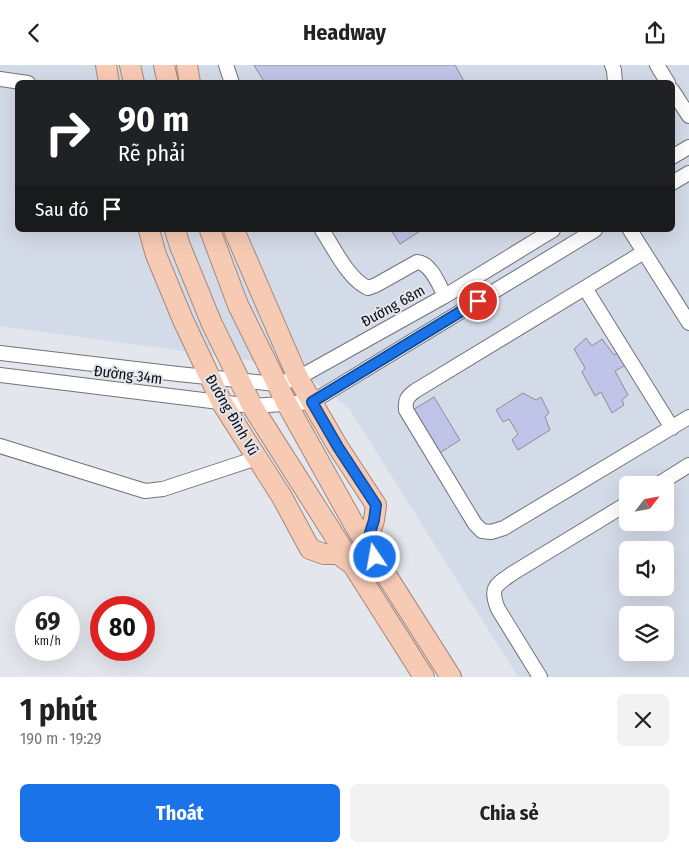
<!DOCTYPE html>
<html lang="vi">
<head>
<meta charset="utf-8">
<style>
  body { margin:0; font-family:"Fira Sans Condensed",sans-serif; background:#f2f2f2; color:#222; height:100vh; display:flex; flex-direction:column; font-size:19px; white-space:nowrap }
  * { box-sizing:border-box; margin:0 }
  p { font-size:16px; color:#767676 }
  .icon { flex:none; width:28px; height:28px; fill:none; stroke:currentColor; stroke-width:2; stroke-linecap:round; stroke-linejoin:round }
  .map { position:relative; height:612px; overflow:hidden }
  .side { display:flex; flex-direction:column; background:#fff; flex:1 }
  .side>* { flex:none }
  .guide { position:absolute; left:15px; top:15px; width:660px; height:152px; border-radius:8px; box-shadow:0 5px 20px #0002; background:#202124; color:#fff; overflow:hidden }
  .needle { width:32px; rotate:58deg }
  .tools { position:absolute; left:619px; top:411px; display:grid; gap:10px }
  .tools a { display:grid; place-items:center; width:55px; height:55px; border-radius:8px; background:#fff; box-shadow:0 5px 20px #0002; font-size:25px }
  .speed { position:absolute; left:15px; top:531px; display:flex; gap:10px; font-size:25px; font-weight:700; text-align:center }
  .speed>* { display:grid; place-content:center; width:65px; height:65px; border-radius:50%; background:#fff; box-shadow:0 5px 20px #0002; line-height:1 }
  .speed small { font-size:12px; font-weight:400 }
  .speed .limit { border:8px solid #d22; background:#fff; color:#111 }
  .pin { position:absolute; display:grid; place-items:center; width:42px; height:42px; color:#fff; margin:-21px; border:2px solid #fff; border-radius:50%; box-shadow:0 1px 5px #0007 }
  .me { position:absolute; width:55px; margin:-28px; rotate:348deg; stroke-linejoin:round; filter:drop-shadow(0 0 4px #0008) }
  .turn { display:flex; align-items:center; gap:18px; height:105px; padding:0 20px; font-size:22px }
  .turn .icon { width:65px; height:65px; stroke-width:2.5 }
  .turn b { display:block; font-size:35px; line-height:42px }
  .then { display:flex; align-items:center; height:48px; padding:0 20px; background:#0003; gap:10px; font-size:19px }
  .round { display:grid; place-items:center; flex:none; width:52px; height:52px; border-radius:8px; background:#f2f2f2 }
  .overview { display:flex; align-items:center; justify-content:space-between; height:85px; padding:0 20px }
  h1 { font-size:30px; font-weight:700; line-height:38px }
  .cta { display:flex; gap:10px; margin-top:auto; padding:10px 20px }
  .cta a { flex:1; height:58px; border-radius:8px; background:#1a73e8; color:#fff; font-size:20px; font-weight:700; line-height:58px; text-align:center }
  .cta a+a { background:#f2f2f2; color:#222 }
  header { display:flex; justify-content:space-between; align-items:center; height:65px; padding:0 20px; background:#fff; font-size:22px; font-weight:700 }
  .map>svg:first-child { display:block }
  .built { fill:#d4dbe8; fill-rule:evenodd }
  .building { fill:#c0c4e8; stroke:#8d8d94 }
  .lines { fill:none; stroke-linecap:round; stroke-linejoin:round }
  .minor-casing { stroke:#707378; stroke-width:16 }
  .highway-casing { stroke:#a5887b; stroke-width:22 }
  .minor { stroke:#fff; stroke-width:14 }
  .highway { stroke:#f7cab4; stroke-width:20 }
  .route-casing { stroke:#114b97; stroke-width:12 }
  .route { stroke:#1a73e8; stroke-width:9 }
  .labels { text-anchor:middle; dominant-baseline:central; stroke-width:4; stroke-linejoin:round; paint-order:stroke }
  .street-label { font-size:15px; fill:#0d0e11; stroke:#e3e6ec }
</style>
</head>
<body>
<header><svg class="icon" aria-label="back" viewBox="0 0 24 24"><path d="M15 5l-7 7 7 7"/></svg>Headway<svg class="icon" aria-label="share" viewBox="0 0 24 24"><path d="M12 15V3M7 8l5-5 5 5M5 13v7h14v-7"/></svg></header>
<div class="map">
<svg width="689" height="612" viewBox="0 0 689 612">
  <rect width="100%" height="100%" fill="#e3e6ec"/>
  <path class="built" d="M 0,0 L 689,0 L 689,612 L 518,612 L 348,342 L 293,301 L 0,261 ZM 18,18 L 672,18 L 672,165 L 18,165 ZM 628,420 L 665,420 L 665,458 L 628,458 ZM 628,485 L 665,485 L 665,522 L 628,522 ZM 628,550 L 665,550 L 665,588 L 628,588 Z"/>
  <path class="building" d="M 254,0 L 455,0 L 465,18 L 265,18 Z
    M 391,165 L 422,165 L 400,179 Z
    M 586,273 L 592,281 L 602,274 L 614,290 L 621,286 L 629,298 L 615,306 L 628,330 L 622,335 L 624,340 L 612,348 L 601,327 L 595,331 L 582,307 L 585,303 L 574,284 Z
    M 523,328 L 536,335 L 541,332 L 549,348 L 545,352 L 550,365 L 518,385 L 512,375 L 518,369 L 509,354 L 503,357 L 496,345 Z
    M 434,332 L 460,375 L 438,389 L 411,346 Z"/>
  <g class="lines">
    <g class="minor-casing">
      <path id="minor" d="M 226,0 L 232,18
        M 612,0 L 614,5 L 615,18
        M 657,0 L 668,18
        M 0,14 L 28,18
        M 672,25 L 689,51
        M 672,92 L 689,82
        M 672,118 L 689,108
        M 322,165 C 334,183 348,214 368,223 L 376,220 L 417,197 C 431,198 439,220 445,231
        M 630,165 L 689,258
        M 644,187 L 415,326 C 407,332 405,335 406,345 L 475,459 L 482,466 L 491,467 L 504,463 L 689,352
        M 585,223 L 672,363
        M 0,288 L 178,309 L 276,319 L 298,313 L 445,231 L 553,165
        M 0,310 L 252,341 L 312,337 L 595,165
        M 0,381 L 145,426 L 163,424 L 257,393
        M 657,420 L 689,400
        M 540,612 L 498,544 C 489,522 496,520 513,508 L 628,438"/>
    </g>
    <g class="highway-casing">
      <path id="highway" d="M 106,0 L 109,18
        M 130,0 L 134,18
        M 164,0 L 168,18
        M 187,0 L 190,18
        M 149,165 L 156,190 L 183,255 L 222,338 L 282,432 L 310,484 L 324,489 L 338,489 L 353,500
        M 175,165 L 180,181 L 212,259 L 252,341 L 424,612
        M 210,165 L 238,240 L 287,339 L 355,461 L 451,612
        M 234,165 L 298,313 L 338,382 L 376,440 L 374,455 L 369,471 L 374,487"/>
    </g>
    <use href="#minor" class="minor"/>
    <use href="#highway" class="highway"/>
  </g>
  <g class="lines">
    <g class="route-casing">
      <path id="route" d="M 375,492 L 369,471 L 374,455 L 376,440 L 338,382 L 312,337 L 478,236"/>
    </g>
    <use href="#route" class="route"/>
  </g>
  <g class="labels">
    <g class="street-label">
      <text transform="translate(393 241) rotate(-29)">Đường 68m</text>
      <text transform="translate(128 310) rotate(7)">Đường 34m</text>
      <text transform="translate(232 350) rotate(60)">Đường Đình Vũ</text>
    </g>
  </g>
</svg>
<div class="tools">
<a><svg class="needle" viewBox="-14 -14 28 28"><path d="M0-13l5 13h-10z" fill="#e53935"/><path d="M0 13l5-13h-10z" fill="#767676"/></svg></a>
<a><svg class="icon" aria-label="sound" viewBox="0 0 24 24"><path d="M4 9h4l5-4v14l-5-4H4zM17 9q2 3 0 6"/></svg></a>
<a><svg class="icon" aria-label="layers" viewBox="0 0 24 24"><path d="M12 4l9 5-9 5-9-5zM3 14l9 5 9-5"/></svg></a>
</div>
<div class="speed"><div>69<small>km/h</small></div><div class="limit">80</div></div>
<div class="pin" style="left:478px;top:236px;background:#d93025"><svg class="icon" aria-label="arrive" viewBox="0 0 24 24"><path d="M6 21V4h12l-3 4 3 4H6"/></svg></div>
<svg class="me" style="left:375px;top:492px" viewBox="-20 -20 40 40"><circle r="17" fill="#1a73e8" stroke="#fff" stroke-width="3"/><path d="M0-11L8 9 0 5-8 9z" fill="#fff"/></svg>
<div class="guide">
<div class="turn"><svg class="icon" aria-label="right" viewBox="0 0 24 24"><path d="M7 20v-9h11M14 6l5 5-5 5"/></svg><div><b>90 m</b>Rẽ phải</div></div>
<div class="then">Sau đó<svg class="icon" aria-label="arrive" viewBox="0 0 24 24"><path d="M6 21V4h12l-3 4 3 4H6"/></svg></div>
</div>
</div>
<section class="side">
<div class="overview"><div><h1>1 phút</h1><p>190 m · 19:29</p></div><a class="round"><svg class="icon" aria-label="close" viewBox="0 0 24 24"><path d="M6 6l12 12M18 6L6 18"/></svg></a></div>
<div class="cta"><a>Thoát</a><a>Chia sẻ</a></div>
</section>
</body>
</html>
